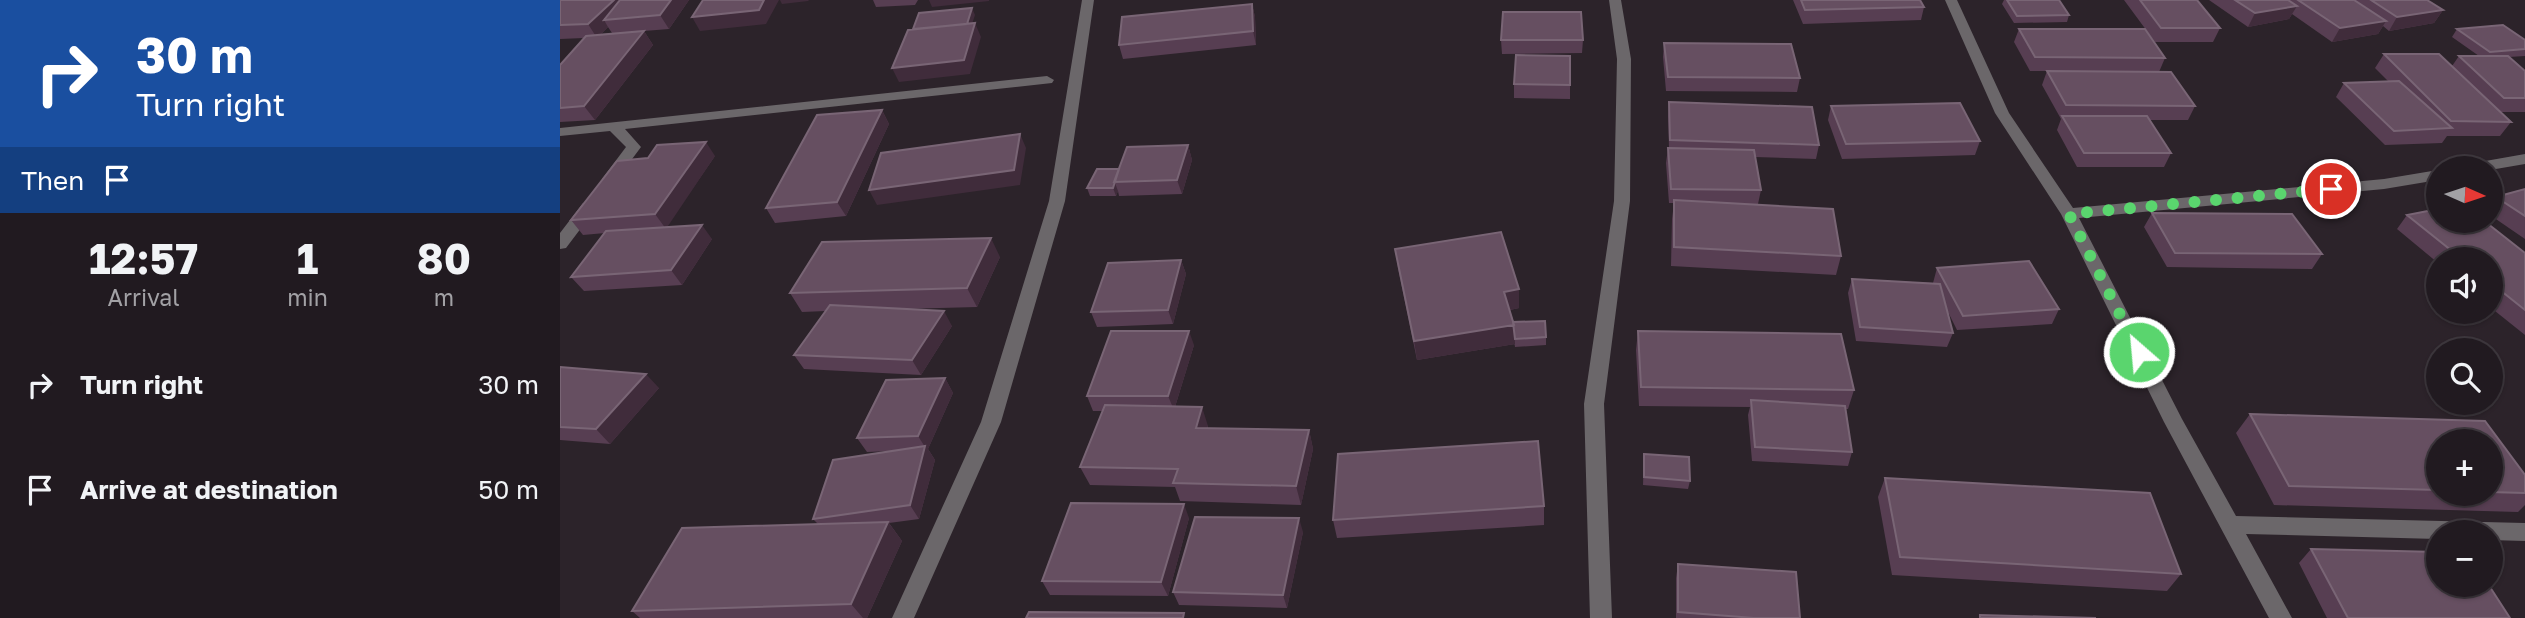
<!DOCTYPE html>
<html lang="en">
<head>
<meta charset="utf-8">
<style>
  body { margin:0; font-family:"Golos Text",sans-serif; background:#292329; color:#f1f3f6; height:100vh; display:flex; flex-direction:column; font-size:26px; white-space:nowrap }
  * { box-sizing:border-box; margin:0 }
  p { font-size:23px; color:#a2a1a5 }
  .icon { flex:none; width:38px; height:38px; fill:none; stroke:currentColor; stroke-width:2; stroke-linecap:round; stroke-linejoin:round }
  .map { position:relative; flex:1; overflow:hidden }
  .drawer { display:flex; flex-direction:column; background:#211a20; width:560px }
  .drawer>* { flex:none }
  .hud { background:#1a4fa0; color:#fff; overflow:hidden }
  .needle { width:46px; rotate:93deg }
  .buttons { position:absolute; left:1866px; top:156px; display:grid; gap:14px }
  .buttons a { display:grid; place-items:center; width:77px; height:77px; border-radius:50%; background:#211a20; box-shadow:0 2px 5px #0004,0 0 0 2px #3e383e; font-size:35px }
  .pin { position:absolute; display:grid; place-items:center; width:60px; height:60px; color:#fff; margin:-30px; border:4px solid #fff; border-radius:50%; box-shadow:0 2px 7px #0007 }
  .me { position:absolute; width:77px; margin:-38px; rotate:333deg; stroke-linejoin:round; filter:drop-shadow(0 0 5px #0008) }
  .turn { display:flex; align-items:center; gap:24px; height:147px; padding:0 21px; font-size:32px }
  .turn .icon { width:91px; height:91px; stroke-width:2.5 }
  .turn b { display:block; font-size:49px; line-height:60px }
  .then { display:flex; align-items:center; height:66px; padding:0 21px; background:#0003; gap:14px; font-size:26px }
  .eta { display:flex; justify-content:space-evenly; align-items:center; height:119px; text-align:center }
  .eta b { font-size:42px; font-weight:700; line-height:49px }
  ul { padding:0; list-style:none }
  li { display:flex; align-items:center; gap:21px; height:105px; padding:0 21px }
  li div { flex:1 }
  li b { display:block; font-size:26px }
  li em { font-style:normal }
  main { display:flex; flex:1; min-height:0 }
  .map>svg:first-child { display:block }
  .lines { fill:none; stroke-linecap:round; stroke-linejoin:round }
  .minor { fill:#6b676a; fill-rule:evenodd }
  .wall { fill:#573e52; fill-rule:evenodd }
  .shaded-wall { fill:#402c3b }
  .building { fill:#664f61; stroke:#796575; stroke-width:2 }
  .route { stroke:#5ad56e; stroke-width:12; stroke-dasharray:0 21.6 }
</style>
</head>
<body>
<main>
<section class="drawer">
<div class="hud">
<div class="turn"><svg class="icon" aria-label="right" viewBox="0 0 24 24"><path d="M7 20v-9h11M14 6l5 5-5 5"/></svg><div><b>30 m</b>Turn right</div></div>
<div class="then">Then<svg class="icon" aria-label="arrive" viewBox="0 0 24 24"><path d="M6 21V4h12l-3 4 3 4H6"/></svg></div>
</div>
<div class="eta">
<div><b>12:57</b><p>Arrival</p></div>
<div><b>1</b><p>min</p></div>
<div><b>80</b><p>m</p></div>
</div>
<ul>
<li><svg class="icon" aria-label="right" viewBox="0 0 24 24"><path d="M7 20v-9h11M14 6l5 5-5 5"/></svg><div><b>Turn right</b></div><em>30 m</em></li>
<li><svg class="icon" aria-label="arrive" viewBox="0 0 24 24"><path d="M6 21V4h12l-3 4 3 4H6"/></svg><div><b>Arrive at destination</b></div><em>50 m</em></li>
</ul>
</section>
<div class="map">
<svg width="1965" height="618" viewBox="0 0 1965 618">
  <rect width="100%" height="100%" fill="#2c232a"/>
  <g class="lines">
    <path class="minor" d="M 522,0 L 534,0 L 505,201 L 441,422 L 354,618 L 332,618 L 421,422 L 489,201 Z
      M 1049,0 L 1061,0 L 1071,59 L 1070,201 L 1044,404 L 1052,618 L 1030,618 L 1024,404 L 1054,201 L 1057,59 Z
      M 1385,0 L 1397,0 L 1449,113 L 1513,208 L 1824,179 L 1878,170 L 1878,180 L 1824,189 L 1519,218 L 1622,419 L 1676,516 L 1965,523 L 1965,541 L 1930,540 L 1930,532 L 1878,532 L 1878,539 L 1686,534 L 1732,618 L 1709,618 L 1604,422 L 1501,214 L 1435,113 Z
      M 487,76 L 494,80 L 492,83 L 65,129 L 81,147 L 55,182 L 50,184 L 42,179 L 66,147 L 50,131 L 0,136 L 0,128 Z
      M 1965,154 L 1965,164 L 1930,170 L 1906,168 L 1914,163 Z
      M 29,202 L 37,207 L 6,248 L 0,249 L 0,233 L 23,203 Z"/>
  </g>
  <path class="wall" d="M 0,0 L 129,0 L 109,29 L 84,31 L 93,45 L 35,120 L 0,122 L 0,65 L 24,38 L 0,39 ZM 48,27 L 52,33 L 41,34 Z
    M 313,0 L 358,0 L 355,5 L 316,7 Z
    M 1233,0 L 1360,0 L 1364,7 L 1361,20 L 1243,24 Z
    M 1444,0 L 1499,0 L 1509,15 L 1507,22 L 1454,23 L 1442,4 Z
    M 1564,0 L 1637,0 L 1660,28 L 1653,42 L 1595,42 Z
    M 1649,0 L 1867,0 L 1883,10 L 1874,23 L 1829,31 L 1823,26 L 1818,34 L 1772,42 L 1732,14 L 1729,19 L 1688,27 Z
    M 692,4 L 695,17 L 696,45 L 563,59 L 559,45 Z
    M 1459,29 L 1605,58 L 1599,72 L 1635,106 L 1628,120 L 1590,120 L 1611,153 L 1604,167 L 1517,167 L 1497,130 L 1501,119 L 1482,85 L 1487,71 L 1470,71 L 1454,42 Z
    M 1897,29 L 1965,40 L 1965,56 L 1949,57 L 1965,71 L 1965,112 L 1940,112 L 1951,122 L 1940,136 L 1887,136 L 1882,143 L 1825,145 L 1776,97 L 1784,83 L 1828,81 L 1815,68 L 1824,54 L 1892,66 L 1899,56 L 1919,56 L 1892,37 Z
    M 941,40 L 1023,40 L 1022,53 L 942,54 Z
    M 1104,43 L 1240,78 L 1237,92 L 1106,91 L 1103,57 Z
    M 1010,56 L 1010,99 L 954,98 L 954,84 Z
    M 1109,102 L 1259,145 L 1256,159 L 1195,157 L 1201,190 L 1198,204 L 1281,256 L 1276,275 L 1111,266 L 1112,219 L 1114,203 L 1109,203 L 1106,163 L 1108,148 L 1109,148 L 1108,116 Z
    M 1271,106 L 1420,141 L 1415,155 L 1282,159 L 1268,120 Z
    M 322,110 L 329,124 L 286,216 L 215,223 L 206,208 Z
    M 628,145 L 632,160 L 622,194 L 559,196 L 558,191 L 556,196 L 530,196 L 527,188 L 559,169 Z
    M 155,156 L 106,227 L 152,239 L 122,285 L 24,291 L 11,277 L 45,233 L 23,235 L 11,220 Z
    M 1965,189 L 1965,239 L 1930,215 L 1930,204 L 1936,197 Z
    M 1592,213 L 1762,254 L 1752,269 L 1607,267 L 1584,227 Z
    M 1847,215 L 1965,253 L 1965,335 L 1930,307 L 1930,259 L 1878,259 L 1878,263 L 1837,229 Z
    M 835,249 L 959,289 L 959,308 L 950,310 L 954,323 L 986,337 L 986,345 L 955,347 L 954,340 L 955,344 L 857,360 L 838,268 Z
    M 440,257 L 417,307 L 343,309 L 392,326 L 361,375 L 244,369 L 234,355 L 266,311 L 242,312 L 230,293 Z
    M 621,260 L 626,274 L 613,324 L 537,327 L 531,312 Z
    M 1377,268 L 1499,309 L 1492,324 L 1397,330 L 1388,312 L 1393,333 L 1387,347 L 1296,341 L 1288,293 L 1292,279 L 1373,283 Z
    M 1078,331 L 1294,390 L 1288,409 L 1286,409 L 1292,452 L 1288,466 L 1192,461 L 1188,415 L 1190,407 L 1079,406 L 1076,350 Z
    M 634,345 L 615,407 L 648,426 L 648,428 L 749,430 L 753,449 L 741,505 L 620,501 L 615,487 L 530,485 L 520,467 L 543,411 L 533,411 L 527,396 Z
    M 0,367 L 99,388 L 50,444 L 0,440 Z
    M 385,378 L 393,393 L 368,449 L 375,460 L 359,519 L 329,523 L 342,541 L 307,618 L 80,618 L 72,611 L 258,524 L 253,519 L 331,451 L 307,452 L 297,438 Z
    M 1690,414 L 1925,421 L 1965,475 L 1965,505 L 1958,512 L 1714,505 L 1676,433 ZM 1878,441 L 1930,441 L 1930,494 L 1878,494 Z
    M 1084,454 L 1130,481 L 1128,489 L 1083,485 Z
    M 1325,478 L 1621,574 L 1607,591 L 1332,575 L 1318,497 Z
    M 984,506 L 984,525 L 777,538 L 773,520 Z
    M 629,518 L 608,596 L 490,595 L 482,581 Z
    M 743,532 L 727,608 L 619,605 L 613,592 Z
    M 1751,549 L 1950,618 L 1767,618 L 1739,563 Z
    M 1118,564 L 1240,618 L 1116,618 L 1116,578 Z"/>
  <path class="shaded-wall" d="M 54,0 L 73,0 L 44,20 L 48,27 L 37,38 L 28,24 Z
    M 111,0 L 129,0 L 109,29 L 100,15 Z
    M 204,0 L 219,0 L 206,24 L 140,31 L 132,17 Z
    M 220,0 L 249,0 L 248,1 L 222,4 Z
    M 369,0 L 429,0 L 429,1 L 372,7 Z
    M 692,4 L 695,17 L 696,45 L 693,31 Z
    M 1737,6 L 1729,19 L 1688,27 L 1695,13 Z
    M 412,8 L 415,15 L 408,36 L 351,34 Z
    M 1883,10 L 1874,23 L 1829,31 L 1837,17 Z
    M 1826,21 L 1818,34 L 1772,42 L 1780,28 Z
    M 415,23 L 421,37 L 410,74 L 339,82 L 332,68 Z
    M 84,31 L 93,45 L 35,120 L 24,106 Z
    M 322,110 L 329,124 L 286,216 L 277,202 Z
    M 460,134 L 466,148 L 460,185 L 317,205 L 309,190 Z
    M 146,142 L 155,156 L 106,229 L 95,214 Z
    M 628,145 L 632,160 L 622,194 L 617,180 Z
    M 555,183 L 558,191 L 556,196 L 553,188 Z
    M 142,225 L 152,239 L 122,285 L 111,270 Z
    M 431,238 L 440,257 L 417,307 L 407,288 Z
    M 621,260 L 626,274 L 613,324 L 608,310 Z
    M 959,289 L 959,308 L 945,311 L 944,292 Z
    M 384,311 L 392,326 L 361,375 L 352,360 Z
    M 954,325 L 955,344 L 857,360 L 854,341 Z
    M 629,331 L 634,345 L 614,410 L 608,396 Z
    M 86,374 L 99,388 L 50,444 L 36,429 Z
    M 385,378 L 393,393 L 368,449 L 375,460 L 359,519 L 350,505 L 365,447 L 358,436 Z
    M 642,407 L 648,426 L 642,446 L 636,428 Z
    M 749,430 L 753,449 L 741,505 L 736,486 Z
    M 624,504 L 629,518 L 608,596 L 601,582 Z
    M 739,518 L 743,532 L 727,608 L 723,595 Z
    M 328,522 L 342,541 L 307,618 L 303,618 L 291,604 Z"/>
  <path class="building" d="M 0,0 L 54,0 L 28,24 L 0,25 Z
    M 60,0 L 111,0 L 100,15 L 44,20 Z
    M 143,0 L 204,0 L 199,10 L 132,17 Z
    M 1241,0 L 1360,0 L 1364,7 L 1245,10 Z
    M 1447,0 L 1499,0 L 1509,15 L 1457,16 Z
    M 1580,0 L 1637,0 L 1660,28 L 1601,28 Z
    M 1675,0 L 1728,0 L 1737,6 L 1695,13 Z
    M 1738,0 L 1794,0 L 1826,21 L 1780,28 Z
    M 1811,0 L 1867,0 L 1883,10 L 1837,17 Z
    M 692,4 L 693,31 L 559,45 L 562,17 Z
    M 412,8 L 407,24 L 353,29 L 359,13 Z
    M 943,12 L 1021,12 L 1023,40 L 941,40 Z
    M 415,23 L 404,60 L 332,68 L 348,30 Z
    M 1943,25 L 1965,40 L 1965,49 L 1930,52 L 1897,29 Z
    M 1459,29 L 1585,29 L 1605,58 L 1475,57 Z
    M 84,31 L 24,106 L 0,108 L 0,65 L 26,36 Z
    M 1104,43 L 1231,44 L 1240,78 L 1108,77 Z
    M 1824,54 L 1879,54 L 1951,122 L 1891,121 Z
    M 956,55 L 1010,56 L 1010,85 L 954,84 Z
    M 1899,56 L 1948,56 L 1965,71 L 1965,98 L 1944,98 Z
    M 1487,71 L 1611,72 L 1635,106 L 1506,105 Z
    M 1839,81 L 1892,128 L 1834,131 L 1784,83 Z
    M 1109,102 L 1252,107 L 1259,145 L 1110,140 Z
    M 1400,103 L 1420,141 L 1286,144 L 1271,106 Z
    M 322,110 L 277,202 L 206,208 L 257,115 Z
    M 1502,116 L 1587,116 L 1611,153 L 1524,153 Z
    M 460,134 L 454,170 L 309,190 L 321,153 Z
    M 146,142 L 95,214 L 11,220 L 57,161 L 88,158 L 97,145 Z
    M 628,145 L 617,180 L 554,182 L 567,147 Z
    M 1108,148 L 1194,150 L 1201,190 L 1111,189 Z
    M 537,169 L 559,169 L 553,188 L 527,188 Z
    M 1965,189 L 1965,216 L 1936,197 Z
    M 1114,200 L 1273,209 L 1281,256 L 1114,247 Z
    M 1878,209 L 1878,220 L 1923,220 L 1965,253 L 1965,310 L 1930,282 L 1930,259 L 1902,259 L 1847,215 Z
    M 1592,213 L 1732,214 L 1762,254 L 1615,253 Z
    M 142,225 L 111,270 L 11,277 L 46,231 Z
    M 941,232 L 959,289 L 944,292 L 954,325 L 854,341 L 835,249 Z
    M 431,238 L 407,288 L 230,293 L 262,242 Z
    M 621,260 L 608,310 L 531,312 L 548,263 Z
    M 1469,261 L 1499,309 L 1403,316 L 1377,268 Z
    M 1292,279 L 1380,284 L 1393,333 L 1300,327 Z
    M 270,305 L 384,311 L 352,360 L 234,355 Z
    M 985,321 L 986,337 L 955,339 L 953,322 Z
    M 551,331 L 629,331 L 608,396 L 527,396 Z
    M 1078,331 L 1281,334 L 1294,390 L 1081,387 Z
    M 0,367 L 86,374 L 36,429 L 0,427 Z
    M 385,378 L 358,436 L 297,438 L 326,380 Z
    M 1191,400 L 1285,406 L 1292,452 L 1195,447 Z
    M 545,405 L 642,407 L 636,428 L 749,430 L 736,486 L 613,483 L 618,469 L 520,467 Z
    M 1690,414 L 1925,421 L 1965,475 L 1965,493 L 1930,492 L 1930,441 L 1878,441 L 1878,490 L 1729,486 Z
    M 978,441 L 984,506 L 773,520 L 778,454 Z
    M 365,446 L 350,505 L 253,519 L 273,460 Z
    M 1084,454 L 1129,457 L 1130,481 L 1084,477 Z
    M 1325,478 L 1590,493 L 1621,574 L 1340,557 Z
    M 511,503 L 624,504 L 601,582 L 482,581 Z
    M 635,517 L 739,518 L 723,595 L 613,592 Z
    M 328,522 L 291,604 L 72,611 L 122,528 Z
    M 1751,549 L 1878,552 L 1878,584 L 1928,584 L 1950,618 L 1788,618 Z
    M 1118,564 L 1236,572 L 1240,618 L 1194,618 L 1118,612 Z
    M 469,612 L 624,613 L 623,618 L 466,618 Z
    M 1420,615 L 1536,618 L 1420,618 Z"/>
  <g class="lines">
    <path class="route" d="M 1579,352 L 1509,214 L 1771,189"/>
  </g>
</svg>
<div class="buttons">
<a><svg class="needle" viewBox="-14 -14 28 28"><path d="M0-13l5 13h-10z" fill="#e53935"/><path d="M0 13l5-13h-10z" fill="#a2a1a5"/></svg></a>
<a><svg class="icon" aria-label="sound" viewBox="0 0 24 24"><path d="M4 9h4l5-4v14l-5-4H4zM17 9q2 3 0 6"/></svg></a>
<a><svg class="icon" aria-label="search" viewBox="0 0 24 24"><circle cx="10" cy="10" r="6"/><path d="M15 15l6 6"/></svg></a>
<a>+</a>
<a>−</a>
</div>
<div class="pin" style="left:1771px;top:189px;background:#d93025"><svg class="icon" aria-label="arrive" viewBox="0 0 24 24"><path d="M6 21V4h12l-3 4 3 4H6"/></svg></div>
<svg class="me" style="left:1579px;top:352px" viewBox="-20 -20 40 40"><circle r="17" fill="#5ad56e" stroke="#fff" stroke-width="3"/><path d="M0-11L8 9 0 5-8 9z" fill="#fff"/></svg>
</div>
</main>
</body>
</html>
